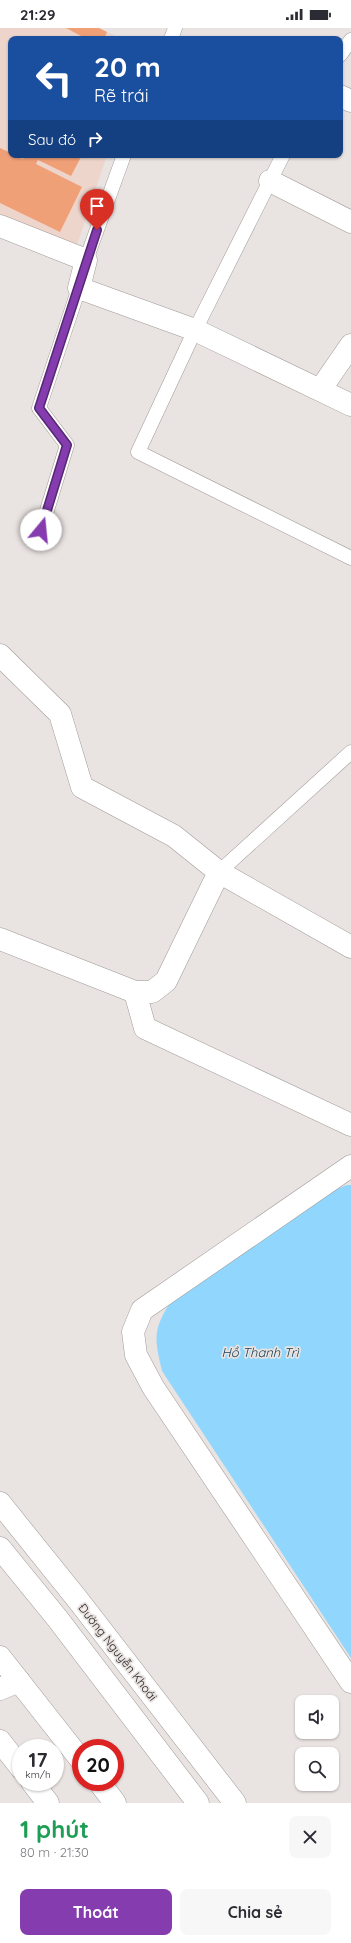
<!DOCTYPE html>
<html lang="vi">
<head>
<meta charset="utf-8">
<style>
  body { margin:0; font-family:Quicksand,sans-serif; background:#f7f7f7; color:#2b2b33; height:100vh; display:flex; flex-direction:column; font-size:15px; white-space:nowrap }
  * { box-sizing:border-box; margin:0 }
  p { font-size:13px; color:#7c7c81 }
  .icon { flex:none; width:22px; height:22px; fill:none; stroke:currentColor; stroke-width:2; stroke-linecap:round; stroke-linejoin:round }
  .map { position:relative; height:1775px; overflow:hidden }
  .details { display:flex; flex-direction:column; background:#fff; flex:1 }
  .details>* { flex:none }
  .guide { position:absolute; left:8px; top:8px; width:335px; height:122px; border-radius:8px; box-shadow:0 1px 3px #0004; background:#1a4fa0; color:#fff; overflow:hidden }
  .controls { position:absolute; left:295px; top:1667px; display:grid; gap:8px }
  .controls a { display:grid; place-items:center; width:44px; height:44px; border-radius:8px; background:#fff; box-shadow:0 1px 3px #0004; font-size:20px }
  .speed { position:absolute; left:12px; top:1711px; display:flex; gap:8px; font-size:20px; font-weight:700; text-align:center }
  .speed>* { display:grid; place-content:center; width:52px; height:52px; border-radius:50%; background:#fff; box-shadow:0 1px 3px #0004; line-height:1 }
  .speed small { font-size:10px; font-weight:400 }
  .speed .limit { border:6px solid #d22; background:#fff; color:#111 }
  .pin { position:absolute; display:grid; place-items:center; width:34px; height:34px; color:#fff; margin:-41px -17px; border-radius:50% 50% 50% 0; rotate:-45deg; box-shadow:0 0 4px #0007 }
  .pin .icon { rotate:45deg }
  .me { position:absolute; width:44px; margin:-22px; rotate:17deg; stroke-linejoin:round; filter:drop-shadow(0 0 3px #0008) }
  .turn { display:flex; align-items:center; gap:14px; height:84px; padding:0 20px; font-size:18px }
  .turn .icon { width:52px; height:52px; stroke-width:2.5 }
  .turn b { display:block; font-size:28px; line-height:34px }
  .then { display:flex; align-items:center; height:38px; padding:0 20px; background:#0003; gap:8px; font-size:15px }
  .round { display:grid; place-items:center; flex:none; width:42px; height:42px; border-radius:8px; background:#f7f7f7 }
  .overview { display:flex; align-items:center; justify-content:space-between; height:68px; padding:0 20px }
  h1 { font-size:24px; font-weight:700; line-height:30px; color:#1e9e55 }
  .button { display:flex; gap:8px; margin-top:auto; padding:8px 20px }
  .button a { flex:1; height:46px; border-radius:8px; background:#843caf; color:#fff; font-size:16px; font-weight:700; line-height:46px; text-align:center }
  .button a+a { background:#f7f7f7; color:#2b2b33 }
  .status { display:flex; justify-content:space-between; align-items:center; height:28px; padding:0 20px; background:#fff; direction:ltr }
  .status svg { height:11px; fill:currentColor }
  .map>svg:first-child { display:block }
  .education { fill:#edd5cb }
  .water { fill:#91d7fd }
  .building { fill:#f0a077 }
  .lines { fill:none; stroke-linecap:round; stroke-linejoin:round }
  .service-casing { stroke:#a09a98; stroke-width:15 }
  .minor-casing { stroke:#a09a98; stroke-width:23 }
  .tertiary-casing { stroke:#a09a98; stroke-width:23 }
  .primary-casing { stroke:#a09a98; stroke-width:23 }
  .service { stroke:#fff; stroke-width:14 }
  .minor { stroke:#fff; stroke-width:22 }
  .tertiary { stroke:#fff; stroke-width:22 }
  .primary { stroke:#fff; stroke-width:22 }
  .route-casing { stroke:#562772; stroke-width:10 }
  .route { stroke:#843caf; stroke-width:7 }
  .labels { text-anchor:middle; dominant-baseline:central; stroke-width:3.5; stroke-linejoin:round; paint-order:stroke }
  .street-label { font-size:12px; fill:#211f1e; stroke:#e9e3e1 }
  .water-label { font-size:13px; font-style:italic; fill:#1b4256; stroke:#e9e3e1 }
</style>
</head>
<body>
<div class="status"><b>21:29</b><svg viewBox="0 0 49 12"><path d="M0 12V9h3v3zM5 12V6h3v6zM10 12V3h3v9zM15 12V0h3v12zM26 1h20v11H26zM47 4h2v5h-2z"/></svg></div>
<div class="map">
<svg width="351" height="1775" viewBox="0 0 351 1775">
  <rect width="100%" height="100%" fill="#e9e3e1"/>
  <path class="education" d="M 0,0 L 99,0 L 122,11 L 11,11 L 11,127 L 107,127 L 77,217 L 0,186 Z"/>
  <path class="water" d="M 347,1157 L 351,1157 L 351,1630 L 162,1343 C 155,1312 152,1303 170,1275 L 324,1166 Z"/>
  <path class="building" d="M 66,0 L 99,0 L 107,4 L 104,11 L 82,11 L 83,9 Z
    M 0,120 L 11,125 L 11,127 L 23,131 L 26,127 L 82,127 L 71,148 L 38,132 L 36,136 L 82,159 L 60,204 L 0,175 Z"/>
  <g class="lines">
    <g class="service-casing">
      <path id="service" d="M 171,11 L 175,0
        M 340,27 L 351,12
        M 283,127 L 195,302 L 138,424 L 351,530
        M 86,232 L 124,127
        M 41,502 L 67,417 L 39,380 L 79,260
        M 219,844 L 351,724"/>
    </g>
    <g class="minor-casing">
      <path id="minor" d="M 340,68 L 351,73
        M 270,153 L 351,194
        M 0,198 L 86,232 L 79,260 L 195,302 L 351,377
        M 320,362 L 351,317
        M 0,627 L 60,686 L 82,759 L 174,808 L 219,844 L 351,919
        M 0,911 L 135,964 L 152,964 L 166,953 L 219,844
        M 135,964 L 145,1000 L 351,1097
        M 351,1138 L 142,1282 L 133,1304 L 136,1327 L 153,1359 L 351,1654
        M 0,1475 L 78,1572 L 235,1775
        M 0,1661 L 19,1653
        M 0,1713 L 21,1740
        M 32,1754 L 48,1775"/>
    </g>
    <g class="tertiary-casing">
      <path id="tertiary" d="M 0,1520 L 57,1590 L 198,1775"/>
    </g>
    <g class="primary-casing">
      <path id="primary" d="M 0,1629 L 81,1732
        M 99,1754 L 115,1775"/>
    </g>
    <use href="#service" class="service"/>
    <use href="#minor" class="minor"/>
    <use href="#tertiary" class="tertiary"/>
    <use href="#primary" class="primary"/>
  </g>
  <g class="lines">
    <g class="route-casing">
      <path id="route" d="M 41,502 L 67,417 L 39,380 L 97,202"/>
    </g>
    <use href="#route" class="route"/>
  </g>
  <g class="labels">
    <g class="street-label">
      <text transform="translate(118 1624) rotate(52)">Đường Nguyễn Khoái</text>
    </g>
    <g class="water-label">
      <text x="260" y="1324">Hồ Thanh Trì</text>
    </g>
  </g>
</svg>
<div class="controls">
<a><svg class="icon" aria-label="sound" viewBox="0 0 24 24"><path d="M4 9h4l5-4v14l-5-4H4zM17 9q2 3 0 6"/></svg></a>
<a><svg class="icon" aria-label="search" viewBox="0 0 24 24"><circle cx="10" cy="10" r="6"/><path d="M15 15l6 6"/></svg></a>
</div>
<div class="speed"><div>17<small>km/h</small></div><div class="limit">20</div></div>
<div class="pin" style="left:97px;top:202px;background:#d93025"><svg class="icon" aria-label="arrive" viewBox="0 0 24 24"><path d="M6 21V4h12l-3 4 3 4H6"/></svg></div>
<svg class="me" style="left:41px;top:502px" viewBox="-20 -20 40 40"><circle r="19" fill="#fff"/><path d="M0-13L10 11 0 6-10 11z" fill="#843caf"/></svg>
<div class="guide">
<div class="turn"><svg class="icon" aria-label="left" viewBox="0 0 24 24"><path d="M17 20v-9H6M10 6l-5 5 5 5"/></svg><div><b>20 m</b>Rẽ trái</div></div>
<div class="then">Sau đó<svg class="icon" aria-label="right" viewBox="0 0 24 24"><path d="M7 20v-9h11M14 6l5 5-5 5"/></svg></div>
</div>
</div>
<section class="details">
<div class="overview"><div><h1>1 phút</h1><p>80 m · 21:30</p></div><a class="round"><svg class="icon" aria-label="close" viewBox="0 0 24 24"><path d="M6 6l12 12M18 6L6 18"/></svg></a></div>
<div class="button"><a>Thoát</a><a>Chia sẻ</a></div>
</section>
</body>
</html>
